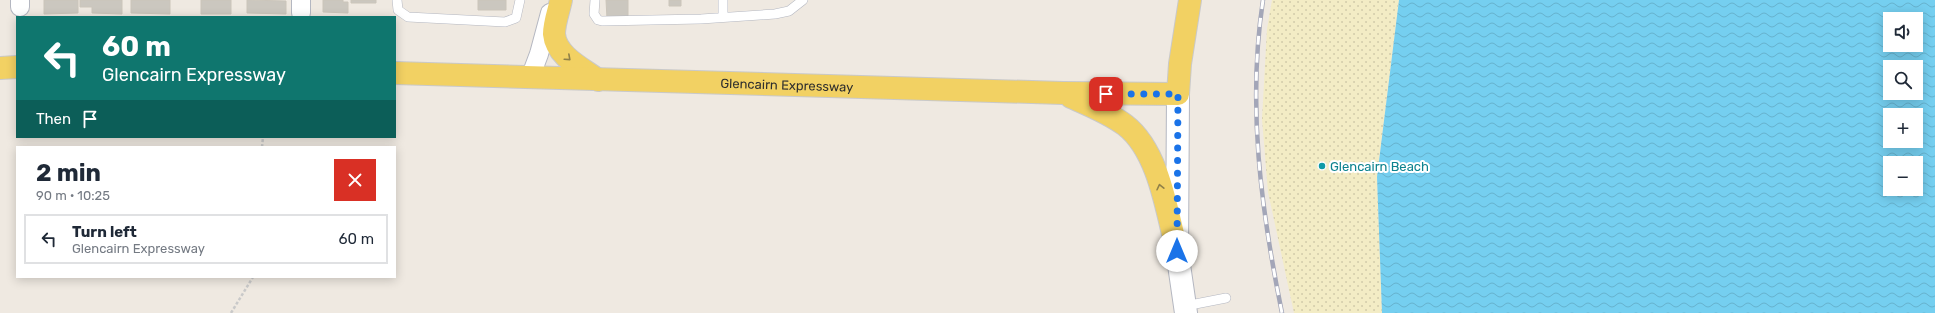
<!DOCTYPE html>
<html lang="en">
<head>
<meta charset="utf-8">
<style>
  body { margin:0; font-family:Rubik,sans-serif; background:#f2f2f3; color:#1f2937; height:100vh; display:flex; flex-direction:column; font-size:15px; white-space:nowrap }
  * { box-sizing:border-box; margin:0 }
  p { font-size:13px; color:#747a83 }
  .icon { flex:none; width:22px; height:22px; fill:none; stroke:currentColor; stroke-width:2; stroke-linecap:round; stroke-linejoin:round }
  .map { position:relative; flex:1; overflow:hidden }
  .side { position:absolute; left:16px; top:146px; width:380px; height:132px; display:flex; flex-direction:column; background:#fff; border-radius:0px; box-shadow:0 2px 10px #0003 }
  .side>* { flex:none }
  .guide { position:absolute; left:16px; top:16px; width:380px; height:122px; border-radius:0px; box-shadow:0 2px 10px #0003; background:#0f766e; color:#fff; overflow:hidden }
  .buttons { position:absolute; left:1883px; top:12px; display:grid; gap:8px }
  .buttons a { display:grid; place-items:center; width:40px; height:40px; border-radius:0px; background:#fff; box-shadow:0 2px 10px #0003; font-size:20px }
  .pin { position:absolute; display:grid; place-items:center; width:34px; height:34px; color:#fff; margin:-17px; border-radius:8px; box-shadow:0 2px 6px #0006 }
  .me { position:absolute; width:44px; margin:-22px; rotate:0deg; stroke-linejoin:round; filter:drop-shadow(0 0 3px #0008) }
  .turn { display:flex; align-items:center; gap:14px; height:84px; padding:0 20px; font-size:18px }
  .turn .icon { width:52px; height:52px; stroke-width:2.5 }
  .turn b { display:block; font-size:28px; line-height:34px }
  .then { display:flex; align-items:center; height:38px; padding:0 20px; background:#0003; gap:8px; font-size:15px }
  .round { display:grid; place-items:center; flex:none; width:42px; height:42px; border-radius:0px; background:#f2f2f3 }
  .overview { display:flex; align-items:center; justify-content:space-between; height:68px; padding:0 20px }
  h1 { font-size:24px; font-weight:700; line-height:30px }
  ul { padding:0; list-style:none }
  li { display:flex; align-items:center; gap:12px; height:50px; margin:0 8px 6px; padding:0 12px; border:2px solid #e0e1e3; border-radius:0px }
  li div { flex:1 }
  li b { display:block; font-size:15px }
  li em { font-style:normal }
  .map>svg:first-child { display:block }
  .sand { fill:url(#sand-dots) }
  .water { fill:url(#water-waves); fill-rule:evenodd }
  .building { fill:#cbc7bf; stroke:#cbc5ba }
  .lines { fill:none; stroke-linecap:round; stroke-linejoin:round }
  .lane-casing { stroke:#b4b7c1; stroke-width:10 }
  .street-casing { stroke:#b4b7c1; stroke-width:20 }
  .secondary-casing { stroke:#b4b7c1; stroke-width:24 }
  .primary-casing { stroke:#c9c9c9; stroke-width:24 }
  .path { stroke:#c9c9c9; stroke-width:2.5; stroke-dasharray:3 2; stroke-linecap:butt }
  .lane { stroke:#fff; stroke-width:9 }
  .street { stroke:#fff; stroke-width:18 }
  .secondary { stroke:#fff; stroke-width:22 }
  .primary { stroke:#f2d163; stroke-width:22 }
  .rail-casing { stroke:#a3a6b8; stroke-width:4.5 }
  .rail { stroke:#fff; stroke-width:3; stroke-dasharray:9; stroke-linecap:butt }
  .oneway { stroke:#908048 }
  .route { stroke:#1a73e8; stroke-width:7; stroke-dasharray:0 12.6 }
  .culture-dot { fill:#0f9aa8; stroke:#fff; stroke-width:1.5 }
  .labels { text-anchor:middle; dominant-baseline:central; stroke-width:4; stroke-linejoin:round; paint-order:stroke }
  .street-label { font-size:13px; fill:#2e2e2e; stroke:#fff }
  .culture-label { font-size:13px; fill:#0d838f; stroke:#fff; text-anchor:start }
</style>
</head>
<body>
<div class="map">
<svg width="1935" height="313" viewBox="0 0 1935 313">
  <defs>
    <pattern id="sand-dots" width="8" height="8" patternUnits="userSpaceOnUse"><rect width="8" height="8" fill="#f3ecc5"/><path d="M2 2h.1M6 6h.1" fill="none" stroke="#d1cbaa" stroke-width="1.8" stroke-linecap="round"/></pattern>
    <pattern id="water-waves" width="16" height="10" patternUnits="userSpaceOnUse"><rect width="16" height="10" fill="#75cff0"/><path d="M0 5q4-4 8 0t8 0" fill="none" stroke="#66b2ce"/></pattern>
  </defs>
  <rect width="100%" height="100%" fill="#efe9e1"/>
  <path class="sand" d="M 1272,0 L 1399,0 L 1377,177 L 1382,313 L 1294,313 L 1268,192 L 1262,119 L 1267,29 Z"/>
  <path class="water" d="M 1399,0 L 1935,0 L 1935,313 L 1382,313 L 1377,177 ZM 1890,19 L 1916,19 L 1916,45 L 1890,45 ZM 1890,67 L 1916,67 L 1916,93 L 1890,93 ZM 1890,115 L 1916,115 L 1916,141 L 1890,141 ZM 1890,163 L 1916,163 L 1916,189 L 1890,189 Z"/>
  <path class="building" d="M 44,0 L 78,0 L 78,13 L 44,14 Z
    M 80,0 L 122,0 L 122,14 L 92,13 L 92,7 L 80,7 Z
    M 131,0 L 170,0 L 170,14 L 131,13 Z
    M 201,0 L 231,0 L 231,14 L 201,14 Z
    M 247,0 L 286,1 L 286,14 L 247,13 Z
    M 323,0 L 343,0 L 343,2 L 348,2 L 348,13 L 323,12 Z
    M 351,0 L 376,0 L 376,3 L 351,3 Z
    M 478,0 L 506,0 L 506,10 L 478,10 Z
    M 606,0 L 628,0 L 628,19 L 607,19 Z
    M 669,0 L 681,0 L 681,6 L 669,6 Z"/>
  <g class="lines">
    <g class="lane-casing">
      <path id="lane" d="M 397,0 L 398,10 L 408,17 L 505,22 L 516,18 L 520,0
        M 595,0 L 594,14 L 598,20 L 602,21 L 701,19 L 775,14 L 789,11 L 803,0
        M 723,0 L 723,17
        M 1185,306 L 1226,298"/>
    </g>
    <g class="street-casing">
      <path id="street" d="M 20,0 L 20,7
        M 301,13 L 301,0
        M 530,78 L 539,54 L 550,13"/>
    </g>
    <g class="secondary-casing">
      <path id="secondary" d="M 1178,94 L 1177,251 L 1186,313"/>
    </g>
    <g class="primary-casing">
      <g id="primary">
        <path d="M 561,0 C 559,10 554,23 554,34 C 556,56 582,68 598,80"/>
        <path d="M 0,68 L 17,67"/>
        <path id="s1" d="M 395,73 L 1063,93 L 1178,94 L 1180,64 L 1190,0"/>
        <path d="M 1071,97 C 1089,105 1109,113 1125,125 C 1159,151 1167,212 1177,251"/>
      </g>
    </g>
    <path class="path" d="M 262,147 L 263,137
      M 231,313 L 253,277"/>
    <use href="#lane" class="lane"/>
    <use href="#street" class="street"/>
    <use href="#secondary" class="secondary"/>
    <use href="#primary" class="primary"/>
    <g class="rail-casing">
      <path id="rail" d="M 1263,0 C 1247,105 1261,210 1282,313"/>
    </g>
    <use href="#rail" class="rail"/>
  </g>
  <defs><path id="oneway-chevron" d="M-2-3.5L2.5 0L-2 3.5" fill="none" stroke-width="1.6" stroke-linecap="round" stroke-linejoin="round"/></defs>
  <g class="oneway">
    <use href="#oneway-chevron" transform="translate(568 58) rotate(42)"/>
    <use href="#oneway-chevron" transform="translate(1160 187) rotate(-103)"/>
  </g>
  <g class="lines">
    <path class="route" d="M 1106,94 L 1178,94 L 1177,251"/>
  </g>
  <circle class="culture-dot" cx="1322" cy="166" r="4"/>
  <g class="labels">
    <g class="street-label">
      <text stroke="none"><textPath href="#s1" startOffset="392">Glencairn Expressway</textPath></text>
    </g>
    <g class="culture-label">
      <text x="1330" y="166">Glencairn Beach</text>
    </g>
  </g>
</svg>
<div class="buttons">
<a><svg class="icon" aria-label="sound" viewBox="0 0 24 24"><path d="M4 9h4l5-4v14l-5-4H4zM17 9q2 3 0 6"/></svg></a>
<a><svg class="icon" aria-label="search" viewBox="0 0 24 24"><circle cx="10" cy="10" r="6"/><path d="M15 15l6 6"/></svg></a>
<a>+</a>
<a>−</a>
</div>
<div class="pin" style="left:1106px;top:94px;background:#d93025"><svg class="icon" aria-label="arrive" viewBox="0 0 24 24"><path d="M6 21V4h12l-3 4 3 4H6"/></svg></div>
<svg class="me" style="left:1177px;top:251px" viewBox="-20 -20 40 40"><circle r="19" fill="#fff"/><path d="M0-13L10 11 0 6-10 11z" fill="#1a73e8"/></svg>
<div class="guide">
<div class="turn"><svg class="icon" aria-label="left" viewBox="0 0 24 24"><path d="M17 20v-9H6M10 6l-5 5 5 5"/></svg><div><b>60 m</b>Glencairn Expressway</div></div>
<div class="then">Then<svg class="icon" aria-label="arrive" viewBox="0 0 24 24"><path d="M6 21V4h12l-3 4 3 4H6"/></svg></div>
</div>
<section class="side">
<div class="overview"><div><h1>2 min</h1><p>90 m · 10:25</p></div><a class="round" style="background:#d93025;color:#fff"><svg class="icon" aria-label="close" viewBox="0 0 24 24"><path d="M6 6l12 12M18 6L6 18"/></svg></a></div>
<ul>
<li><svg class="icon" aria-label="left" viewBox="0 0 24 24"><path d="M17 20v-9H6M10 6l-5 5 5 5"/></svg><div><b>Turn left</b><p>Glencairn Expressway</p></div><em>60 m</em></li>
</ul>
</section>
</div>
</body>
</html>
